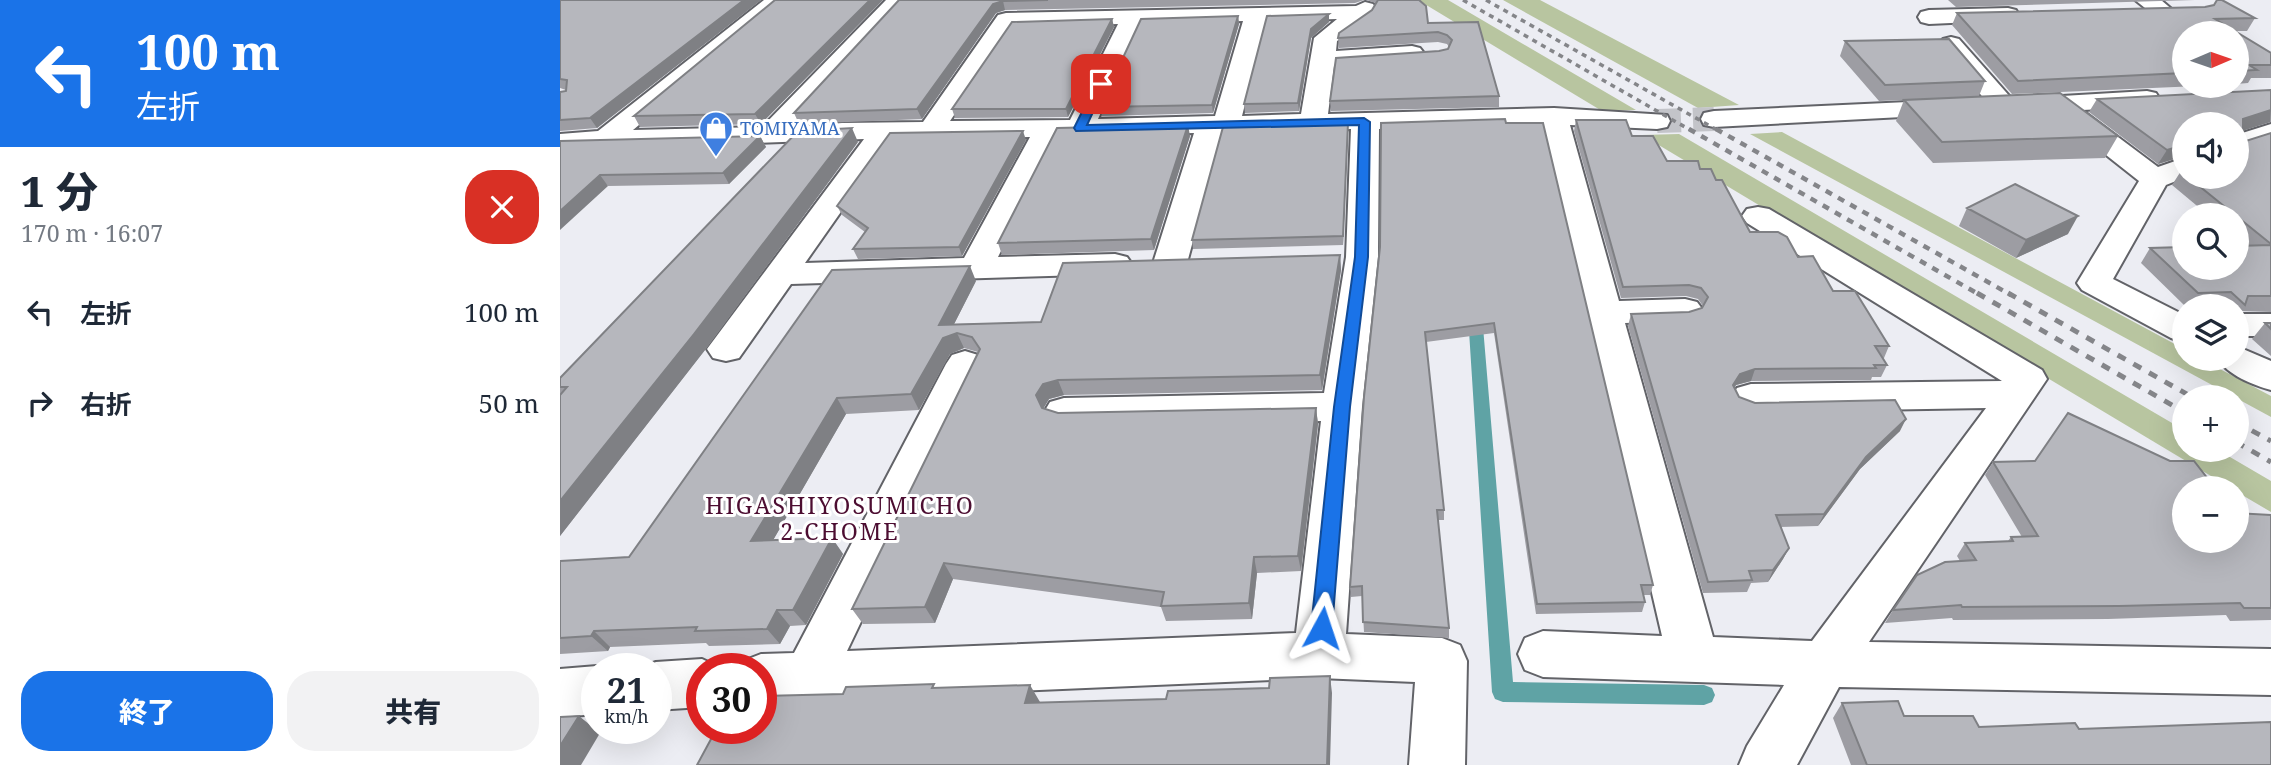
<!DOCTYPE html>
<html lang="ja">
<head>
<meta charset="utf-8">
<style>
  body { margin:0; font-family:"Noto Serif","Noto Sans JP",serif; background:#f2f2f3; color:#1f2937; height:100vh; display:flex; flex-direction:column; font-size:26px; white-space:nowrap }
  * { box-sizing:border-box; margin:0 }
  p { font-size:23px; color:#747a83 }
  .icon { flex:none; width:38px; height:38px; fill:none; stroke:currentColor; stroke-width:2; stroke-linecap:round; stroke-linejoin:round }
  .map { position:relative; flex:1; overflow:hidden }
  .side { display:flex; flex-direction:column; background:#fff; width:560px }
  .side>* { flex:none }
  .hud { background:#1a73e8; color:#fff; overflow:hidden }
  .needle { width:46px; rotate:88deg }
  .controls { position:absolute; left:1612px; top:21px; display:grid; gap:14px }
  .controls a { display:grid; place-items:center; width:77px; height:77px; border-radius:50%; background:#fff; box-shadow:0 7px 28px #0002; font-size:35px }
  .speed { position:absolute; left:21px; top:653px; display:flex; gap:14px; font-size:35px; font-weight:700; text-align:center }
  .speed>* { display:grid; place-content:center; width:91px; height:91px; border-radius:50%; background:#fff; box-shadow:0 7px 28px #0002; line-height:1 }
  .speed small { font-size:18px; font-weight:400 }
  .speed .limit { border:10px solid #d22; background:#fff; color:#111 }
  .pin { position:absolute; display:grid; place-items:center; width:60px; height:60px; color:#fff; margin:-30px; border-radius:14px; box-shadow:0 4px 10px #0006 }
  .me { position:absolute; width:77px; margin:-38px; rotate:5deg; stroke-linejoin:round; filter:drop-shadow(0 0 5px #0008) }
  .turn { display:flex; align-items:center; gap:24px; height:147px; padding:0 21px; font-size:32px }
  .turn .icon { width:91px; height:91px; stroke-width:2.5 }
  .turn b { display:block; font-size:49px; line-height:60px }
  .round { display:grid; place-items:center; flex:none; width:74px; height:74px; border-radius:28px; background:#f2f2f3 }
  .overview { display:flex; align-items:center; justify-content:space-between; height:119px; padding:0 21px }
  h1 { font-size:42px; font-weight:800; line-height:52px }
  .button { display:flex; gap:14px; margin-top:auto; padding:14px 21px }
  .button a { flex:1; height:80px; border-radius:28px; background:#1a73e8; color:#fff; font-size:28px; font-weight:800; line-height:80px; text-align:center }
  .button a+a { background:#f2f2f3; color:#1f2937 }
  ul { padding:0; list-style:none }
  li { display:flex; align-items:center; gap:21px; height:91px; padding:0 21px }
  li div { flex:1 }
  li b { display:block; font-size:26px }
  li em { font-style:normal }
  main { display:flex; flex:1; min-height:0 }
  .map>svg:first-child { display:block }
  .green { fill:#b8c5a0 }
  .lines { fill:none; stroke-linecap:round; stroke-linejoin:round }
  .stream { fill:#5fa3a5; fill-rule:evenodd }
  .street-tunnel { stroke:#c3c4c9; stroke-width:24; stroke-dasharray:24 12; stroke-linecap:butt }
  .street-casing { stroke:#626368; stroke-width:4 }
  .street { fill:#fff; fill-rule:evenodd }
  .rail-far2 { stroke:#848589; stroke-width:3.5; stroke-dasharray:5 5; stroke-linecap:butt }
  .rail-far1 { stroke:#848589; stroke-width:4.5; stroke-dasharray:7 7; stroke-linecap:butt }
  .rail { stroke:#848589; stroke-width:5; stroke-dasharray:9 9; stroke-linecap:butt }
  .wall { fill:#9d9da3 }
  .shaded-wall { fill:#7f8084 }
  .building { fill:#b6b7bd; stroke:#7f8084; stroke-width:2 }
  .route { fill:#1a73e8; stroke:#114b97; stroke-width:2 }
  .labels { text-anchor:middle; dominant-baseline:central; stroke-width:6; stroke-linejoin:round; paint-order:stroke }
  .far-shop-label { font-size:18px; fill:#366cbe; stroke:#fff; text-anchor:start }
  .neighbourhood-label { font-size:23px; letter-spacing:2px; fill:#4c0d31; stroke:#fff }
</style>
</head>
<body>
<main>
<section class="side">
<div class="hud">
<div class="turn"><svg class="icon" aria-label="left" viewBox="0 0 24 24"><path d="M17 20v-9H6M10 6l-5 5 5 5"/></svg><div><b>100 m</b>左折</div></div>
</div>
<div class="overview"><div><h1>1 分</h1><p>170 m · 16:07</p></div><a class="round" style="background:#d93025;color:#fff"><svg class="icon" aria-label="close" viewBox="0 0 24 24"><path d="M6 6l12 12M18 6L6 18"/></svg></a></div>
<ul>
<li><svg class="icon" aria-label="left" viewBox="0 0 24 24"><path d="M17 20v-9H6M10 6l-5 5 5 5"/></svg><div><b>左折</b></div><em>100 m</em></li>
<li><svg class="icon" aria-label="right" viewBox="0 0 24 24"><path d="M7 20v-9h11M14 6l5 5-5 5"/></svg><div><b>右折</b></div><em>50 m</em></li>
</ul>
<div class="button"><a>終了</a><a>共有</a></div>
</section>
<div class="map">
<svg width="1711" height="765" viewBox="0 0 1711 765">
  <rect width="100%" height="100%" fill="#ecedf3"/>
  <path class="green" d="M 858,0 L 888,0 L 1076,110 L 1042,111 Z
    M 943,0 L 980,0 L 1179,105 L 1138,108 Z
    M 1222,132 L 1624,349 L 1624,359 L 1641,359 L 1711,396 L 1711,417 L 1190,134 Z
    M 1119,134 L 1624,430 L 1624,450 L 1658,450 L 1711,481 L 1711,512 L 1677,492 L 1676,488 L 1671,488 L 1082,135 Z"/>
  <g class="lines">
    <path class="stream" d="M 915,310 L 922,315 L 953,682 L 1144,685 L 1152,688 L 1155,695 L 1152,702 L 1144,705 L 943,702 L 935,699 L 932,692 L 908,315 Z"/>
    <path class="street-tunnel" d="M 1097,121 L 1154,119"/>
    <g class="street-casing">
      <path id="street" d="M 204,0 L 228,0 L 73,130 L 202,127 L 326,0 L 349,0 L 233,127 L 282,123 L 363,122 L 438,15 L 446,13 L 796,6 L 805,2 L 813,4 L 816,9 L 811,17 L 777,41 L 776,51 L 852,46 L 860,48 L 864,53 L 860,58 L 852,60 L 774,66 L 768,114 L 994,108 L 1107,115 L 1110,121 L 1107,127 L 1097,129 L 1010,125 L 1059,301 L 1125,299 L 1137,302 L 1143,310 L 1137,318 L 1125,321 L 1065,323 L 1153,637 L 1252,641 L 1426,408 L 1191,412 L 1177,408 L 1171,398 L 1177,388 L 1191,384 L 1442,381 L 1187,223 L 1182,216 L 1187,209 L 1198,207 L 1209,209 L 1482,370 L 1487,379 L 1309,642 L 1711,649 L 1711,695 L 1279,687 L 1237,765 L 1179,765 L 1187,746 L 1224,685 L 983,677 L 965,670 L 958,654 L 965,638 L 983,631 L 1102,636 L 983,124 L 819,129 L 818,257 L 802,407 L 786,634 L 882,638 L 900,645 L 907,661 L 905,765 L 849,765 L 855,682 L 759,678 L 201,702 L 201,668 L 180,668 L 183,661 L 201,654 L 234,653 L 386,364 L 392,355 L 405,351 L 418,355 L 424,364 L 287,651 L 736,633 L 761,421 L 504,426 L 490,422 L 484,412 L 490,402 L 504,398 L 764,393 L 786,257 L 791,129 L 662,133 L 627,263 L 622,270 L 610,273 L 598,270 L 593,263 L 634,133 L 498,136 L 438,257 L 555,254 L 567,257 L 572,264 L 567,271 L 555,274 L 231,284 L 179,358 L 166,361 L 153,358 L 147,349 L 304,139 L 0,150 L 0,134 L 38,131 ZM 777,19 L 754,38 L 741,114 L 682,116 L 706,21 ZM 683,21 L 655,116 L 538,119 L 581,24 ZM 558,24 L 510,120 L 390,121 L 453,27 ZM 470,137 L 404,258 L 245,263 L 332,139 Z
        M 1575,0 L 1601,0 L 1614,11 L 1611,16 L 1595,16 Z
        M 1448,8 L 1456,10 L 1459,15 L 1456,20 L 1369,24 L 1361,22 L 1358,17 L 1361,12 L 1369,10 Z
        M 1391,37 L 1399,39 L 1452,99 L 1587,91 L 1596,93 L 1600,99 L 1596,105 L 1587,107 L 1522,110 L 1598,167 L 1624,158 L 1626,177 L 1606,185 L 1553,279 L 1624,315 L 1624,342 L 1611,338 L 1522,290 L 1517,283 L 1579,181 L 1503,121 L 1499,115 L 1501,111 C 1481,112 1453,116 1435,112 L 1379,44 L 1383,39 Z
        M 1391,100 L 1400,102 L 1404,108 L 1400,114 L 1154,127 L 1144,125 L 1141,119 L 1144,113 L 1154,111 Z
        M 1711,124 L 1711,141 L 1676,153 L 1676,135 Z
        M 1676,314 L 1711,314 L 1711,336 L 1676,336 Z
        M 1676,346 L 1711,361 L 1711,390 C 1693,385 1668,375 1658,359 L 1676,359 Z
        M 142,659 L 161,668 L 142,668 L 142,707 L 96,710 L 96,668 L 79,668 L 96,662 Z
        M 37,666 L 44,668 L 37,668 L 37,714 L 0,717 L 0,669 Z"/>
    </g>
    <use href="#street" class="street"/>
    <path class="rail-far2" d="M 903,0 L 1132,131
      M 926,0 L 1159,131"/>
    <path class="rail-far1" d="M 1129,129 L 1420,295
      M 1156,129 L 1451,295"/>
    <path class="rail" d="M 1417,293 L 1624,412
      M 1448,293 L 1632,397
      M 1676,422 L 1711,441
      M 1676,442 L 1711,462"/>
  </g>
  <path class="wall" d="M 0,0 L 201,0 L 37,128 L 0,131 L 0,92 L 6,91 L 6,90 L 0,88 Z
    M 215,0 L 201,124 L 80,127 L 74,116 Z
    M 339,0 L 804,0 L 795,3 L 445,10 L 436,13 L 362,119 L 239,124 L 234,113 Z
    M 807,0 L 859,0 L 868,23 L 918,22 L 939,96 L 939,107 L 771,111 L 770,101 L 879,51 L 888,49 L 889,47 L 887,44 L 878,42 L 779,48 L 778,38 L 812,10 L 816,4 L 815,3 Z
    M 1388,0 L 1635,0 L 1396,7 Z
    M 1397,13 L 1695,18 L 1687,31 L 1675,31 L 1711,53 L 1711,78 L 1691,78 L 1688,83 L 1676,84 L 1676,33 L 1624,33 L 1624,86 L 1638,86 L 1452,94 L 1392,25 Z
    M 769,14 L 769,22 L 751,38 L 739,111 L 685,113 L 684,104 Z
    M 678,16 L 679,24 L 653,113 L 542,116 L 540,107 Z
    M 552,19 L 554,27 L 508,117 L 395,118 L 392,109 Z
    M 1285,41 L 1425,81 L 1419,96 L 1558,136 L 1545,158 L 1373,163 L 1336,121 L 1344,100 L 1319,101 L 1280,56 Z
    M 1711,90 L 1711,122 L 1683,130 L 1683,139 L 1686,141 L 1711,133 L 1711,312 L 1681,311 L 1676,317 L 1676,306 L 1625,306 L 1581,263 L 1590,248 L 1684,246 L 1676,239 L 1676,215 L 1648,215 L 1612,185 L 1621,171 L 1624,170 L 1624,177 L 1676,177 L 1624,124 L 1624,156 L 1598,164 L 1529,112 L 1537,99 Z
    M 1016,120 L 1072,136 L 1107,161 L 1140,169 L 1156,180 L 1190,232 L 1238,257 L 1329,346 L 1324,358 L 1322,358 L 1327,365 L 1321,377 L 1312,377 L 1311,380 L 1191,381 L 1176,385 L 1174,388 L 1179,397 L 1195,403 L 1340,431 L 1300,469 L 1258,526 L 1220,527 L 1229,548 L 1223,559 L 1208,582 L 1191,583 L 1187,592 L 1143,593 L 1068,326 L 1071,314 L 1129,312 L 1142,308 L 1143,306 L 1138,299 L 1126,296 L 1061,298 L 1014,131 Z
    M 788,123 L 783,245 L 633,249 L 632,240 Z
    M 821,123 L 1093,585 L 1090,595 L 1083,595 L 1085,602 L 1082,612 L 976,614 L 934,333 L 866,342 L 884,510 L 884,520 L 878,520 L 889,628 L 889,638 L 804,632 L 802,596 L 791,597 L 790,587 L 820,247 Z
    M 200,136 L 206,147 L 169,184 L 48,186 L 0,141 Z
    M 630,136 L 594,250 L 442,255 L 438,243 Z
    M 466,140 L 402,256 L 298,259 L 293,249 L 305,232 L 282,215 L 277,206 Z
    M 298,142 L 145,350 L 0,536 L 0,378 Z
    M 1407,208 L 1508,234 L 1456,258 L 1399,226 Z
    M 780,255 L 781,270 L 762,390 L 504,395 L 489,399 L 483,408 L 498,413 L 756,408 L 758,424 L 741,571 L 697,573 L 692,619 L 606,621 L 601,607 L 393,579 L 375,623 L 303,624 L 292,609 L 418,352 L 404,348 L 390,354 L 359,410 L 286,414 L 213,540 L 272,538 L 283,554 L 246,625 L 230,626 L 220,644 L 149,646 L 146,643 L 50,647 L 48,651 L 0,654 L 0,561 L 69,557 L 416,281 L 394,324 L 481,322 Z
    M 1705,323 L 1711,323 L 1711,356 L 1692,339 Z
    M 1433,462 L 1624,541 L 1711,515 L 1711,620 L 1670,621 L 1666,615 L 1548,619 L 1393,620 L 1392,618 L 1325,623 L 1333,610 L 1400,561 L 1397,556 L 1405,543 L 1448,541 L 1451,537 L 1462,537 L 1425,475 Z
    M 1282,703 L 1344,716 L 1419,727 L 1519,729 L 1711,765 L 1291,765 L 1273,718 Z"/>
  <path class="shaded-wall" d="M 184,0 L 201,0 L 37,128 L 30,118 Z
    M 310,0 L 323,0 L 201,124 L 195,114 Z
    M 443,1 L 445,10 L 436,13 L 362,119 L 357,109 L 433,4 Z
    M 769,14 L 769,22 L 751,38 L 739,111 L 738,103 L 751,29 Z
    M 678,16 L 679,24 L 653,113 L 652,105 Z
    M 552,19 L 554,27 L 508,117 L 506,109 Z
    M 1711,110 L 1710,122 L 1676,133 L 1683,119 Z
    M 788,123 L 788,132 L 783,245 L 783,236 Z
    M 628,125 L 630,136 L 594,250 L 591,239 Z
    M 292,128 L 298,142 L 145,350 L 0,536 L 0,501 Z
    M 463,131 L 466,140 L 402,256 L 399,247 Z
    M 200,136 L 206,147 L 169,184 L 163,173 Z
    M 1624,145 L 1624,156 L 1598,164 L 1607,150 Z
    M 40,175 L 48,186 L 0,230 L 0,211 Z
    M 1518,216 L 1508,234 L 1456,258 L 1466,240 Z
    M 780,255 L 781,270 L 762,390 L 760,375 Z
    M 410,266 L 416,281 L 388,336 L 397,333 L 404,348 L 390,354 L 359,410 L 351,394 L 383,338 L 379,325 Z
    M 1195,369 L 1191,381 L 1176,385 L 1169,397 L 1173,385 L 1180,374 Z
    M 498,380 L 504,395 L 489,399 L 482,411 L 476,395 L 483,384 Z
    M 277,398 L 286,414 L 204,556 L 191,541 Z
    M 756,408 L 758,424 L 741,571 L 738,556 Z
    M 1346,419 L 1340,431 L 1300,469 L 1258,526 L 1264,514 L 1306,457 Z
    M 272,538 L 283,554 L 246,625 L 233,610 Z
    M 1229,548 L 1223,559 L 1208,582 L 1213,570 Z
    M 694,557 L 697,573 L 692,619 L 689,603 Z
    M 384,563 L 393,579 L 375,623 L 365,607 Z
    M 217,610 L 230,626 L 220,644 L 207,629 Z
    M 34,631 L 50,647 L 48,651 L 31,636 Z
    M 770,676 L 772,693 L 770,765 L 767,765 Z
    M 470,685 L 480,702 L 475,720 L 465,703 Z
    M 19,716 L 40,733 L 21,765 L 0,765 L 0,746 Z"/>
  <path class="building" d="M 0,0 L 184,0 L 30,118 L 0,120 L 0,92 L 6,91 L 7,80 L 0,79 Z
    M 215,0 L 310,0 L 195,114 L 74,116 Z
    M 339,0 L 488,0 L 443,1 L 433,4 L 357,109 L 234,113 Z
    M 818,0 L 859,0 L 866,6 L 868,23 L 918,22 L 939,96 L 770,101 L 776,58 L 879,51 L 888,49 L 892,40 L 887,35 L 878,32 L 778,38 L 779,33 L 812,10 Z
    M 1657,0 L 1662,0 L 1695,18 L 1655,19 L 1711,53 L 1711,65 L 1689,65 L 1697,70 L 1676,71 L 1676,33 L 1624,33 L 1624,73 L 1458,81 L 1397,13 L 1645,7 L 1654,5 Z
    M 769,14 L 751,29 L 738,103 L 684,104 L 707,16 Z
    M 678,16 L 652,105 L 540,107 L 581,19 Z
    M 552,19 L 506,109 L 392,109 L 452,22 Z
    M 1389,39 L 1425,81 L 1325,85 L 1285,41 Z
    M 1711,90 L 1711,110 L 1683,119 L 1683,139 L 1686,141 L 1711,133 L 1711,244 L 1628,177 L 1676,177 L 1676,124 L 1624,124 L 1624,145 L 1607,150 L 1537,99 Z
    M 1500,93 L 1558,136 L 1382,142 L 1344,100 Z
    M 945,119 L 946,123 L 983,123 L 1093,585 L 1081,585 L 1085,602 L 977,604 L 934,323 L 865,332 L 884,510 L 877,510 L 889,628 L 803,622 L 802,586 L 790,587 L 804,397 L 820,247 L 821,123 Z
    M 1016,120 L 1066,120 L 1072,136 L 1093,136 L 1107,161 L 1138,161 L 1140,169 L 1151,169 L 1156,180 L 1162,180 L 1190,232 L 1218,232 L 1227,237 L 1238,257 L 1253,256 L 1273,291 L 1295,291 L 1329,346 L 1315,346 L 1327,365 L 1314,365 L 1316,368 L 1195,369 L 1180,374 L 1173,385 L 1179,397 L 1195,403 L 1335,400 L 1346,419 L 1306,457 L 1264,514 L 1216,515 L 1229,548 L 1213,570 L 1189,571 L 1192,580 L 1148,582 L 1071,314 L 1129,312 L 1142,308 L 1148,297 L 1141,288 L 1129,285 L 1063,287 Z
    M 788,123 L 783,236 L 632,240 L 663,127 Z
    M 628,125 L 591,239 L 438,243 L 497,128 Z
    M 292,128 L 134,334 L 0,501 L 0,395 L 7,387 L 0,387 L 0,378 L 238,131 Z
    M 463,131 L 399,247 L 293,249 L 308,228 L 277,206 L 330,133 Z
    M 200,136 L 163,173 L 40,175 L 0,211 L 0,141 Z
    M 1455,184 L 1518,216 L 1466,240 L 1407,208 Z
    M 1711,245 L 1711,296 L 1688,296 L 1685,305 L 1671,292 L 1638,293 L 1590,248 L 1624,247 L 1624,268 L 1676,268 L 1676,246 Z
    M 780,255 L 760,375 L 498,380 L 483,384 L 476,395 L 482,408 L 498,413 L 756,408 L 738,556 L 694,557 L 689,603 L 601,606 L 604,592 L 384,563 L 365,607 L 292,609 L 420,349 L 412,337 L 397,333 L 383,338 L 351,394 L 277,398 L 191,541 L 272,538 L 233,610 L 217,610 L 207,629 L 135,631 L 137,627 L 34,631 L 31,636 L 0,638 L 0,561 L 69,557 L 272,270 L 410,266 L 379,325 L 481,322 L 503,263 Z
    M 1705,323 L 1711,323 L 1711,329 Z
    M 1508,413 L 1610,461 L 1634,461 L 1655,488 L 1624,488 L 1624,541 L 1676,541 L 1676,513 L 1711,515 L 1711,608 L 1684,608 L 1680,603 L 1559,606 L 1402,607 L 1401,605 L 1333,610 L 1357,575 L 1385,562 L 1416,560 L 1405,543 L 1453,541 L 1451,537 L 1478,536 L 1433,462 L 1475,461 Z
    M 770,676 L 767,765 L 137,765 L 157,728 L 201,728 L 201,696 L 283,694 L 286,687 L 374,684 L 372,688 L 470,685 L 465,703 L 606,699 L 608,691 L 709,688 L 710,678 Z
    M 1338,701 L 1344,716 L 1413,716 L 1419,727 L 1515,723 L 1519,729 L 1711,722 L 1711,765 L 1307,765 L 1282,703 Z
    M 19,716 L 0,746 L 0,717 Z"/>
  <path class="route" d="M 541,81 L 546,84 L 527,125 L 804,118 L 810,122 L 808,257 L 790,407 L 772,628 L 769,634 L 762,637 L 754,634 L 751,628 L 774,407 L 795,257 L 799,125 L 516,131 L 514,128 L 536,84 Z"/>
  <defs>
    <g id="shop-pin" transform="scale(1.75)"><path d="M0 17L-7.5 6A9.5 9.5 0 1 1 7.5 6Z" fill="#3f7fe0" stroke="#fff"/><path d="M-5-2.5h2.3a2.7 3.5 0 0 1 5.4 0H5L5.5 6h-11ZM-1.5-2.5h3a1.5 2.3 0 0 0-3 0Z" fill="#fff"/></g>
  </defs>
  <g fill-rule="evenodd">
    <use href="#shop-pin" x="156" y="128"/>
  </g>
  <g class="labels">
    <g class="far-shop-label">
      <text x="180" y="128">TOMIYAMA</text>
    </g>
    <g class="neighbourhood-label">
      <text x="280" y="505">HIGASHIYOSUMICHO<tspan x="280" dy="26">2-CHOME</tspan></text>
    </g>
  </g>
</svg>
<div class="controls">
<a><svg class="needle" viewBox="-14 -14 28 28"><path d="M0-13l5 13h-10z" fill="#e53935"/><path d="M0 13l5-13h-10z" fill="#747a83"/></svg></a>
<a><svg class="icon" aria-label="sound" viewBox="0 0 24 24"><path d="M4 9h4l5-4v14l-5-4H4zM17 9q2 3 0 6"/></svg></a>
<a><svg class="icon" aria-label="search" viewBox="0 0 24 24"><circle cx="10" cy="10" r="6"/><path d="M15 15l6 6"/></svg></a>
<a><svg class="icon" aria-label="layers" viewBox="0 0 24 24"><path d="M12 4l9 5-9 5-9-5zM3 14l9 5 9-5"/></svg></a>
<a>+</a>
<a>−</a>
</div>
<div class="speed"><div>21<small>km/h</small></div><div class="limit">30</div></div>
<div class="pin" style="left:541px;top:84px;background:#d93025"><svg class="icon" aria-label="arrive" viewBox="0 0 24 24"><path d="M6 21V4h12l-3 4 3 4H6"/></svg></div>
<svg class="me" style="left:762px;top:628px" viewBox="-20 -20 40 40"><path d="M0-17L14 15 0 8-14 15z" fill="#1a73e8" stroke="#fff" stroke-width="4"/></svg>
</div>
</main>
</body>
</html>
